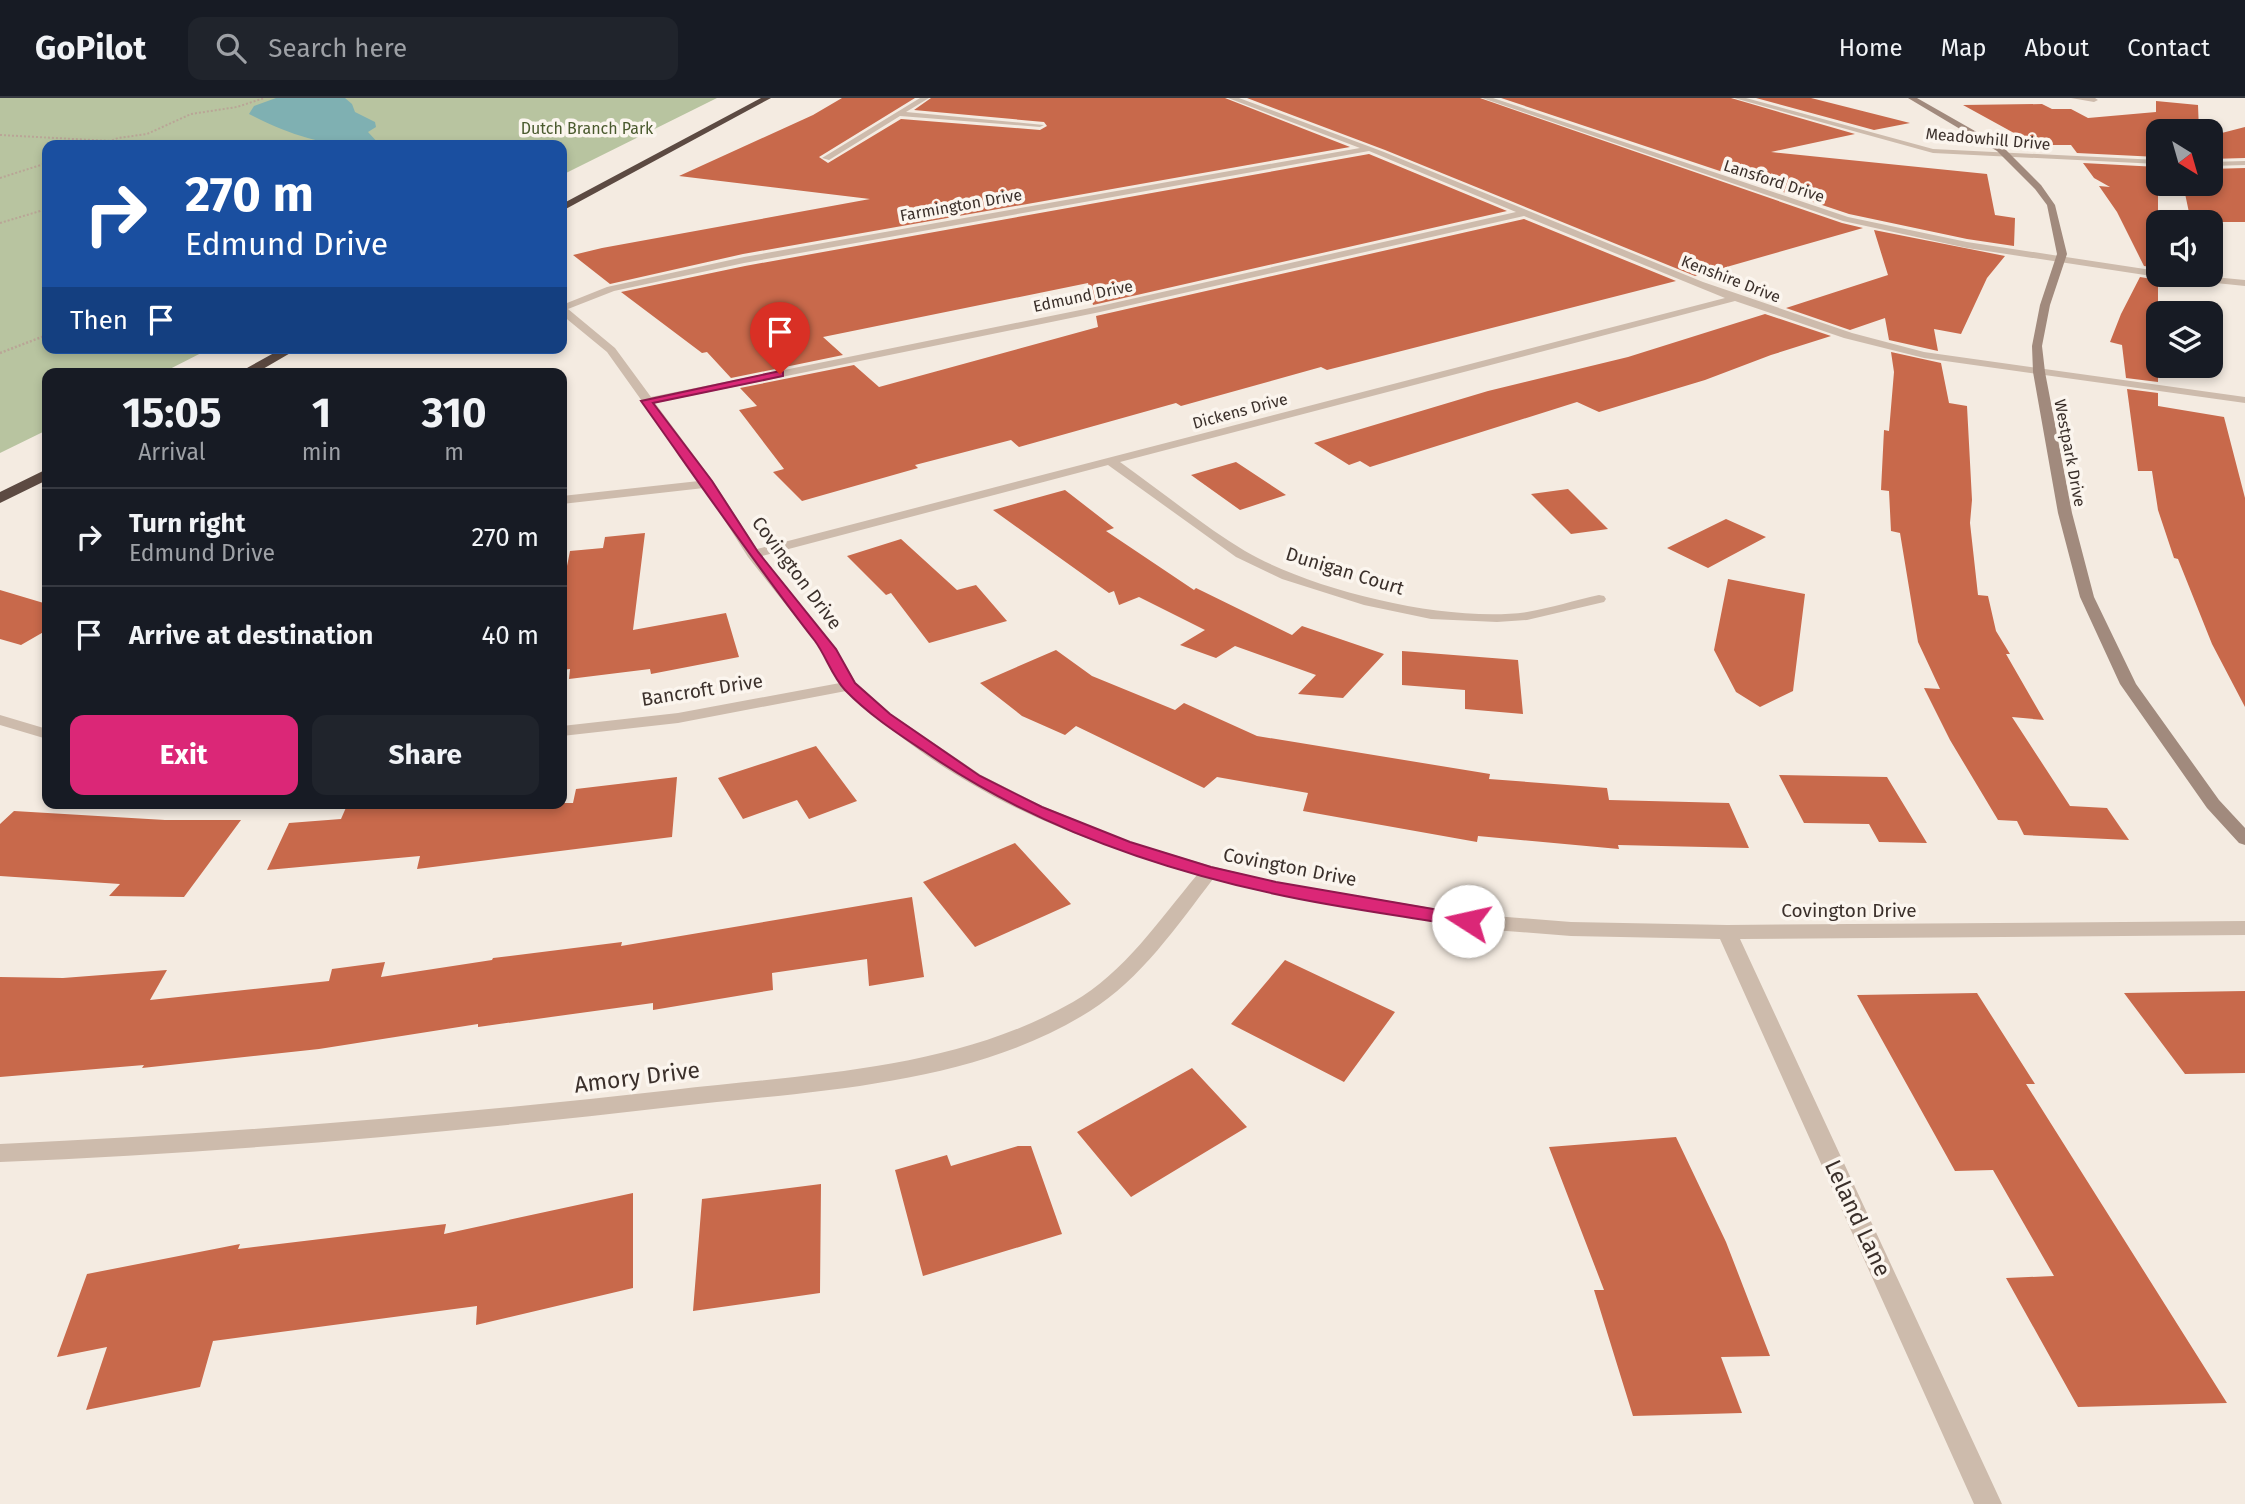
<!DOCTYPE html>
<html lang="en">
<head>
<meta charset="utf-8">
<style>
  body { margin:0; font-family:"Fira Sans",sans-serif; background:#20242c; color:#f1f3f6; height:100vh; display:flex; flex-direction:column; font-size:26px; white-space:nowrap }
  * { box-sizing:border-box; margin:0 }
  p { font-size:23px; color:#9ea1a6 }
  .icon { flex:none; width:38px; height:38px; fill:none; stroke:currentColor; stroke-width:2; stroke-linecap:round; stroke-linejoin:round }
  .map { position:relative; flex:1; overflow:hidden }
  .drawer { position:absolute; left:42px; top:270px; width:525px; height:441px; display:flex; flex-direction:column; background:#171b24; border-radius:14px; box-shadow:0 4px 10px #0003 }
  .drawer>* { flex:none }
  .hud { position:absolute; left:42px; top:42px; width:525px; height:214px; border-radius:14px; box-shadow:0 4px 10px #0003; background:#1a4fa0; color:#fff; overflow:hidden }
  .needle { width:46px; rotate:143deg }
  .tools { position:absolute; left:2146px; top:21px; display:grid; gap:14px }
  .tools a { display:grid; place-items:center; width:77px; height:77px; border-radius:14px; background:#171b24; box-shadow:0 4px 10px #0003; font-size:35px }
  .pin { position:absolute; display:grid; place-items:center; width:60px; height:60px; color:#fff; margin:-72px -30px; border-radius:50% 50% 50% 0; rotate:-45deg; box-shadow:0 0 7px #0007 }
  .pin .icon { rotate:45deg }
  .me { position:absolute; width:77px; margin:-38px; rotate:280deg; stroke-linejoin:round; filter:drop-shadow(0 0 5px #0008) }
  .turn { display:flex; align-items:center; gap:24px; height:147px; padding:0 28px; font-size:32px }
  .turn .icon { width:91px; height:91px; stroke-width:2.5 }
  .turn b { display:block; font-size:49px; line-height:60px }
  .then { display:flex; align-items:center; height:66px; padding:0 28px; background:#0003; gap:14px; font-size:26px }
  .eta { display:flex; justify-content:space-evenly; align-items:center; height:119px; text-align:center }
  .eta b { font-size:42px; font-weight:700; line-height:49px }
  .cta { display:flex; gap:14px; margin-top:auto; padding:14px 28px }
  .cta a { flex:1; height:80px; border-radius:14px; background:#db2777; color:#fff; font-size:28px; font-weight:700; line-height:80px; text-align:center }
  .cta a+a { background:#20242c; color:#f1f3f6 }
  ul { padding:0; list-style:none }
  li { display:flex; align-items:center; gap:21px; height:98px; padding:0 28px; border-top:2px solid #363941 }
  li div { flex:1 }
  li b { display:block; font-size:26px }
  li em { font-style:normal }
  header { display:flex; align-items:center; gap:42px; box-sizing:border-box; height:98px; padding:0 35px; background:#171b24; border-bottom:2px solid #363941 }
  header strong { font-size:33px }
  nav { display:flex; gap:38px; margin-inline-start:auto; font-size:24px }
  .search { width:490px; height:63px; background:#20242c; display:flex; align-items:center; gap:18px; box-sizing:border-box; padding:0 24px; border-radius:14px; color:#9ea1a6; font-size:26px }
  .map>svg:first-child { display:block }
  .green { fill:#b8c4a0 }
  .water { fill:#7fb0b2 }
  .building { fill:#c8694b }
  .lines { fill:none; stroke-linecap:round; stroke-linejoin:round }
  .path-far1 { stroke:#b9a596; stroke-width:2; stroke-dasharray:2 2; stroke-linecap:butt }
  .path { stroke:#b9a596; stroke-width:2.5; stroke-dasharray:2 2; stroke-linecap:butt }
  .street { fill:#cdbbac; fill-rule:evenodd }
  .secondary { fill:#a18a7d; fill-rule:evenodd }
  .highway { fill:#5c4a42; fill-rule:evenodd }
  .route { fill:#db2777; stroke:#8e194d; stroke-width:2 }
  .labels { text-anchor:middle; dominant-baseline:central; stroke-width:7; stroke-linejoin:round; paint-order:stroke }
  .far-park-label { font-size:16px; fill:#4a5a2e; stroke:#fbf5ee }
  .far-street-label { font-size:16px; fill:#3b302b; stroke:#fbf5ee }
  .street-label { font-size:19px; fill:#3b302b; stroke:#fbf5ee }
  .near-street-label { font-size:23px; fill:#3b302b; stroke:#fbf5ee }
</style>
</head>
<body>
<header>
<strong>GoPilot</strong>
<div class="search"><svg class="icon" aria-label="search" viewBox="0 0 24 24"><circle cx="10" cy="10" r="6"/><path d="M15 15l6 6"/></svg>Search here</div>
<nav><a>Home</a><a>Map</a><a>About</a><a>Contact</a></nav>
</header>
<div class="map">
<svg width="2245" height="1406" viewBox="0 0 2245 1406">
  <rect width="100%" height="100%" fill="#f4ebe1"/>
  <path class="green" d="M 0,0 L 717,0 L 562,77 L 562,47 L 47,47 L 47,250 L 211,250 L 162,275 L 47,275 L 47,332 L 0,355 Z"/>
  <path class="water" d="M 276,0 L 345,0 L 352,6 L 355,14 L 375,24 L 376,29 L 368,34 L 380,47 C 329,50 294,39 249,16 L 254,8 Z"/>
  <path class="building" d="M 842,0 L 915,0 L 819,59 L 828,65 L 901,21 L 1040,32 L 1047,28 L 1044,24 L 914,12 L 931,0 L 1225,0 L 1350,49 L 743,156 L 610,186 L 573,157 L 602,150 L 870,101 L 679,78 L 813,17 Z
    M 1247,0 L 1480,0 L 1842,125 L 1863,130 L 1695,178 L 1385,52 Z
    M 1501,0 L 1731,0 L 1855,36 L 1771,54 L 1987,76 L 1995,117 L 2015,120 L 2014,148 L 1967,141 L 1849,116 Z
    M 1756,0 L 1811,0 L 1910,25 L 1874,32 Z
    M 2156,3 L 2198,7 L 2199,33 L 2158,33 L 2158,59 L 2077,55 L 2071,47 L 2036,47 L 1963,7 L 2042,6 L 2052,11 L 2071,11 L 2088,20 L 2156,14 Z
    M 2245,29 L 2245,60 L 2210,61 L 2210,38 Z
    M 1369,56 L 1507,113 L 1093,207 L 1088,185 L 823,239 L 843,257 L 731,280 L 707,254 L 702,255 L 621,194 L 745,168 Z
    M 2083,65 L 2158,69 L 2158,170 L 2144,168 L 2117,114 L 2099,88 L 2110,89 L 2094,80 Z
    M 2245,70 L 2245,124 L 2191,124 L 2183,86 L 2210,86 L 2210,71 Z
    M 1524,121 L 1676,183 L 1327,272 L 1321,269 L 1181,308 L 1176,305 L 1019,349 L 1011,342 L 915,367 L 918,370 L 802,403 L 773,374 L 784,371 L 739,312 L 757,308 L 740,290 L 854,267 L 879,289 L 1098,229 L 1096,218 Z
    M 1874,132 L 2005,158 L 1987,180 L 1961,236 L 1934,231 L 1938,253 L 1889,242 L 1885,220 L 1850,232 L 1786,210 L 1888,177 Z
    M 2140,179 L 2158,182 L 2158,284 L 2126,280 L 2122,247 L 2110,244 L 2121,216 Z
    M 1765,216 L 1831,238 L 1771,257 L 1705,282 L 1599,314 L 1577,304 L 1370,369 L 1360,363 L 1349,367 L 1314,345 L 1488,293 L 1628,259 Z
    M 1891,254 L 1941,265 L 1949,305 L 1967,308 L 1972,402 L 1970,425 L 1978,497 L 1988,498 L 1996,533 L 2010,556 L 2006,556 L 2044,622 L 2012,619 L 2070,708 L 2107,710 L 2129,742 L 2024,737 L 2017,723 L 1998,722 L 1950,642 L 1924,590 L 1940,591 L 1918,544 L 1900,435 L 1891,433 L 1889,393 L 1881,392 L 1884,332 L 1889,333 L 1894,274 Z
    M 2127,291 L 2158,295 L 2158,308 L 2224,319 L 2245,400 L 2245,609 L 2212,546 L 2178,461 L 2174,460 L 2158,412 L 2152,373 L 2138,373 Z
    M 1236,364 L 1286,397 L 1240,412 L 1191,377 Z
    M 1568,391 L 1608,431 L 1571,436 L 1531,396 Z
    M 1065,392 L 1114,430 L 1106,433 L 1194,492 L 1196,490 L 1292,537 L 1302,528 L 1384,556 L 1343,600 L 1298,596 L 1316,577 L 1235,548 L 1216,560 L 1180,547 L 1205,532 L 1139,499 L 1119,507 L 1114,493 L 1109,495 L 993,412 Z
    M 1726,421 L 1766,439 L 1708,470 L 1667,450 Z
    M 645,435 L 633,532 L 726,515 L 739,559 L 651,576 L 650,571 L 569,581 L 570,571 L 562,572 L 562,493 L 570,453 L 603,450 L 605,439 Z
    M 901,441 L 957,492 L 976,487 L 1007,523 L 929,545 L 891,495 L 886,497 L 847,458 Z
    M 1728,481 L 1805,496 L 1793,593 L 1760,609 L 1736,594 L 1714,552 Z
    M 0,492 L 47,506 L 47,532 L 21,547 L 0,541 Z
    M 1056,552 L 1092,578 L 1175,612 L 1184,605 L 1257,638 L 1490,676 L 1489,681 L 1607,690 L 1609,702 L 1729,705 L 1749,750 L 1618,747 L 1619,751 L 1478,738 L 1477,744 L 1303,713 L 1308,695 L 1217,679 L 1204,690 L 1076,628 L 1065,637 L 1022,618 L 980,585 Z
    M 1402,553 L 1518,562 L 1523,616 L 1465,611 L 1465,592 L 1402,587 Z
    M 816,648 L 857,703 L 809,721 L 797,702 L 743,721 L 718,680 Z
    M 1779,677 L 1887,679 L 1927,745 L 1879,744 L 1869,726 L 1804,725 Z
    M 677,679 L 672,739 L 417,771 L 420,758 L 267,772 L 289,725 L 341,721 L 348,705 L 573,705 L 576,691 Z
    M 14,713 L 165,722 L 241,722 L 184,799 L 109,798 L 120,786 L 0,778 L 0,726 Z
    M 1015,745 L 1071,806 L 975,849 L 923,784 Z
    M 912,799 L 924,879 L 869,888 L 867,861 L 772,875 L 773,892 L 653,912 L 653,905 L 478,929 L 478,926 L 319,951 L 142,970 L 144,967 L 0,979 L 0,879 L 63,880 L 167,872 L 150,902 L 329,883 L 332,871 L 385,864 L 381,879 L 492,862 L 493,860 L 622,844 L 621,848 Z
    M 1285,862 L 1395,914 L 1344,984 L 1231,926 Z
    M 2245,893 L 2245,975 L 2185,976 L 2124,895 Z
    M 1977,895 L 2035,986 L 2026,986 L 2227,1305 L 2078,1309 L 2006,1180 L 2054,1178 L 1993,1072 L 1955,1073 L 1857,897 Z
    M 1192,970 L 1247,1029 L 1131,1099 L 1077,1034 Z
    M 1676,1039 L 1726,1144 L 1770,1258 L 1721,1259 L 1742,1315 L 1633,1318 L 1594,1192 L 1604,1192 L 1549,1049 Z
    M 1018,1048 L 1031,1048 L 1062,1136 L 923,1178 L 895,1072 L 947,1057 L 951,1068 Z
    M 821,1086 L 820,1195 L 693,1213 L 702,1101 Z
    M 633,1095 L 633,1190 L 476,1227 L 477,1208 L 213,1243 L 200,1289 L 86,1312 L 107,1249 L 57,1259 L 87,1176 L 240,1146 L 238,1151 L 446,1126 L 444,1136 Z"/>
  <g class="lines">
    <path class="path-far1" d="M 0,37 L 111,43
      M 101,47 L 118,40 L 147,36 L 191,16 L 237,9 L 264,0
      M 0,80 L 47,65
      M 0,125 L 47,111"/>
    <path class="path" d="M 0,255 L 47,237"/>
    <path class="street" d="M 920,0 L 929,0 L 906,14 L 1044,27 L 1040,29 L 900,18 L 829,62 L 822,60 Z
      M 1228,0 L 1239,0 L 1384,54 L 1703,184 L 1852,235 L 1924,254 L 2245,299 L 2245,305 L 1924,260 L 1844,240 L 1735,203 L 1120,364 C 1161,393 1202,427 1245,453 C 1314,493 1448,525 1527,514 C 1551,510 1575,502 1599,497 L 1604,498 L 1606,501 L 1604,504 L 1527,522 L 1497,524 L 1431,521 L 1364,507 L 1282,481 L 1236,459 L 1108,367 L 762,458 L 836,551 L 856,585 L 891,616 L 981,677 L 1042,708 L 1130,744 L 1211,768 L 1276,784 L 1468,816 L 1571,824 L 1727,827 L 2245,823 L 2245,837 L 1740,841 L 2002,1406 L 1974,1406 L 1720,841 L 1571,838 L 1468,830 L 1276,796 L 1213,781 C 1177,828 1141,881 1090,913 C 970,989 808,993 671,1009 C 448,1035 224,1055 0,1064 L 0,1046 C 225,1036 448,1017 672,992 C 807,976 953,973 1073,904 C 1124,875 1160,821 1197,777 C 1119,753 1040,727 970,685 C 926,660 884,627 846,593 L 678,625 L 562,638 L 562,628 L 678,615 L 840,585 L 824,555 L 748,459 L 704,390 L 562,406 L 562,398 L 699,383 L 607,254 L 562,217 L 562,207 L 607,189 L 744,159 L 1360,50 ZM 1369,53 L 1516,114 L 1100,208 L 651,299 L 615,250 L 568,211 L 614,193 L 744,165 ZM 1524,118 L 1725,200 L 757,451 L 713,383 L 655,305 L 1100,214 Z
      M 1482,0 L 1493,0 L 1848,119 L 1967,144 L 2158,173 L 2158,177 L 2193,177 L 2245,182 L 2245,188 L 2167,180 L 2162,177 L 2158,179 L 1967,150 L 1843,123 Z
      M 1734,0 L 1746,0 L 1933,51 L 2158,62 L 2158,66 L 1933,55 Z
      M 2071,0 L 2095,0 L 2098,2 L 2094,4 Z
      M 2245,63 L 2245,67 L 2210,68 L 2210,64 Z
      M 0,617 L 47,631 L 47,641 L 0,627 Z"/>
    <path class="secondary" d="M 1908,0 L 1917,0 L 2003,49 L 2041,87 L 2055,107 L 2067,156 L 2050,207 L 2042,248 L 2045,274 L 2072,415 L 2094,499 L 2136,586 L 2219,702 L 2245,730 L 2245,747 L 2239,745 L 2207,710 L 2120,586 L 2080,499 L 2058,415 L 2033,274 L 2032,248 L 2040,207 L 2057,156 L 2047,107 L 2035,91 L 1997,53 Z"/>
    <path class="highway" d="M 761,0 L 771,0 L 562,113 L 562,106 Z
      M 283,250 L 299,250 L 256,275 L 238,275 Z
      M 47,371 L 47,382 L 0,405 L 0,394 Z"/>
  </g>
  <path class="route" d="M 780,273 L 783,274 L 783,278 L 653,305 L 712,383 L 758,454 L 836,551 L 855,585 L 890,616 L 980,678 L 1042,709 L 1130,744 L 1211,769 L 1276,784 L 1468,817 L 1474,818 L 1476,823 L 1474,827 L 1468,829 C 1404,818 1338,810 1275,796 C 1151,769 1029,726 924,653 C 897,635 868,616 845,592 C 832,578 826,558 815,543 C 754,465 698,383 641,303 Z"/>
  <g class="labels">
    <g class="far-park-label">
      <text x="587" y="30">Dutch Branch Park</text>
    </g>
    <g class="far-street-label">
      <text transform="translate(1988 41) rotate(5)">Meadowhill Drive</text>
      <text transform="translate(1774 83) rotate(18)">Lansford Drive</text>
      <text transform="translate(961 107) rotate(-10)">Farmington Drive</text>
      <text transform="translate(1731 181) rotate(21)">Kenshire Drive</text>
      <text transform="translate(1083 198) rotate(-12)">Edmund Drive</text>
      <text transform="translate(1240 313) rotate(-15)">Dickens Drive</text>
      <text transform="translate(2070 355) rotate(79)">Westpark Drive</text>
    </g>
    <g class="street-label">
      <text transform="translate(1345 473) rotate(17)">Dunigan Court</text>
      <text transform="translate(797 475) rotate(53)">Covington Drive</text>
      <text transform="translate(702 592) rotate(-9)">Bancroft Drive</text>
      <text transform="translate(1290 769) rotate(11)">Covington Drive</text>
      <text x="1849" y="812">Covington Drive</text>
    </g>
    <g class="near-street-label">
      <text transform="translate(637 979) rotate(-7)">Amory Drive</text>
      <text transform="translate(1858 1120) rotate(65)">Leland Lane</text>
    </g>
  </g>
</svg>
<div class="tools">
<a><svg class="needle" viewBox="-14 -14 28 28"><path d="M0-13l5 13h-10z" fill="#e53935"/><path d="M0 13l5-13h-10z" fill="#9ea1a6"/></svg></a>
<a><svg class="icon" aria-label="sound" viewBox="0 0 24 24"><path d="M4 9h4l5-4v14l-5-4H4zM17 9q2 3 0 6"/></svg></a>
<a><svg class="icon" aria-label="layers" viewBox="0 0 24 24"><path d="M12 4l9 5-9 5-9-5zM3 14l9 5 9-5"/></svg></a>
</div>
<div class="pin" style="left:780px;top:276px;background:#d93025"><svg class="icon" aria-label="arrive" viewBox="0 0 24 24"><path d="M6 21V4h12l-3 4 3 4H6"/></svg></div>
<svg class="me" style="left:1468px;top:823px" viewBox="-20 -20 40 40"><circle r="19" fill="#fff"/><path d="M0-13L10 11 0 6-10 11z" fill="#db2777"/></svg>
<div class="hud">
<div class="turn"><svg class="icon" aria-label="right" viewBox="0 0 24 24"><path d="M7 20v-9h11M14 6l5 5-5 5"/></svg><div><b>270 m</b>Edmund Drive</div></div>
<div class="then">Then<svg class="icon" aria-label="arrive" viewBox="0 0 24 24"><path d="M6 21V4h12l-3 4 3 4H6"/></svg></div>
</div>
<section class="drawer">
<div class="eta">
<div><b>15:05</b><p>Arrival</p></div>
<div><b>1</b><p>min</p></div>
<div><b>310</b><p>m</p></div>
</div>
<ul>
<li><svg class="icon" aria-label="right" viewBox="0 0 24 24"><path d="M7 20v-9h11M14 6l5 5-5 5"/></svg><div><b>Turn right</b><p>Edmund Drive</p></div><em>270 m</em></li>
<li><svg class="icon" aria-label="arrive" viewBox="0 0 24 24"><path d="M6 21V4h12l-3 4 3 4H6"/></svg><div><b>Arrive at destination</b></div><em>40 m</em></li>
</ul>
<div class="cta"><a>Exit</a><a>Share</a></div>
</section>
</div>
</body>
</html>
